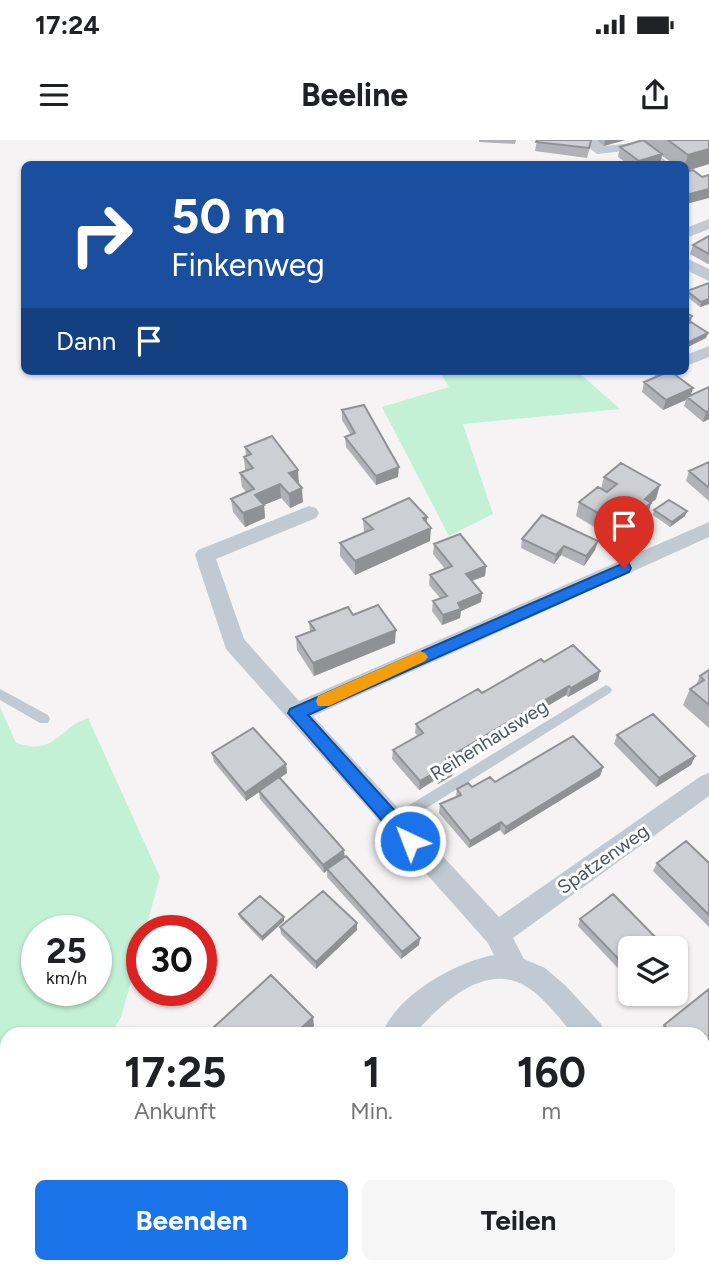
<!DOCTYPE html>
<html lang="de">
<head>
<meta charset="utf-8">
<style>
  body { margin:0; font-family:Figtree,sans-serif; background:#f6f6f6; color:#202124; height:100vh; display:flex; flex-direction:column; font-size:26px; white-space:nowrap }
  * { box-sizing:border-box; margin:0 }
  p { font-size:23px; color:#757577 }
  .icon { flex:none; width:38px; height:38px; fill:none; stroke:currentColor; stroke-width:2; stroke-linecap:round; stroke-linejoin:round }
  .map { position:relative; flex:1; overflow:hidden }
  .sheet { position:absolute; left:0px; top:887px; width:710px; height:247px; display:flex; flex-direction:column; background:#fff; border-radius:21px 21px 0 0; box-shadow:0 2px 5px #0004 }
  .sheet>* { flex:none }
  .banner { position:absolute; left:21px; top:21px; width:668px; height:214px; border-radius:10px; box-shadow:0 2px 5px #0004; background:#1a4fa0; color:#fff; overflow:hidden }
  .tools { position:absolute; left:618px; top:796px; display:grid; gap:14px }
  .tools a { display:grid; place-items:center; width:70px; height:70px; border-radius:10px; background:#fff; box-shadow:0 2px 5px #0004; font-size:35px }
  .speed { position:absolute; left:21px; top:775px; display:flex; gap:14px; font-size:35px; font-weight:700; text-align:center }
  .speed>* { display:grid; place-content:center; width:91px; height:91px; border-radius:50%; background:#fff; box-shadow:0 2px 5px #0004; line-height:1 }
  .speed small { font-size:18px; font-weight:400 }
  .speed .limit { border:10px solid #d22; background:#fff; color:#111 }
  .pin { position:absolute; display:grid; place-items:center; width:60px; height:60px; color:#fff; margin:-72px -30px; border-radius:50% 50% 50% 0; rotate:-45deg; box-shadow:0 0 7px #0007 }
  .pin .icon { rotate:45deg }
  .me { position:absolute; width:77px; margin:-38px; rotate:317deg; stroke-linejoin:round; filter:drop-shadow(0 0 5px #0008) }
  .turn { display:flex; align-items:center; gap:24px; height:147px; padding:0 35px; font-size:32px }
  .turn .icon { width:91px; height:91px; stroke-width:2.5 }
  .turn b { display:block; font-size:49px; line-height:60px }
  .then { display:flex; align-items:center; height:66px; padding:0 35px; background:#0003; gap:14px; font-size:26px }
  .eta { display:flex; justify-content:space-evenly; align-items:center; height:119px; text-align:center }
  .eta b { font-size:42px; font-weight:700; line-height:49px }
  .cta { display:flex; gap:14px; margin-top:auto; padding:14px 35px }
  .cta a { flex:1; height:80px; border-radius:10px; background:#1a73e8; color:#fff; font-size:28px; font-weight:700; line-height:80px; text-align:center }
  .cta a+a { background:#f6f6f6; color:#202124 }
  .status { display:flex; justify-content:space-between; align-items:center; height:49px; padding:0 35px; background:#fff; direction:ltr }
  .status svg { height:19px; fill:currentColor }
  header { display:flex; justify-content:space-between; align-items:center; height:91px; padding:0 35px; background:#fff; font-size:32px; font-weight:700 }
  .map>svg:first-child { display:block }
  .green { fill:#c3f1d5; fill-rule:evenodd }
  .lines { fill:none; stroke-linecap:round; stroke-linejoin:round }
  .lane { fill:#c1cad2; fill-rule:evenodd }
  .street { fill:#c1cad2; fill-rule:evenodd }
  .wall { fill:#b0b2b7 }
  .shaded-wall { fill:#909195 }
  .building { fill:#cdcfd5; stroke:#909195; stroke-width:2 }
  .route { fill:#1a73e8; stroke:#114b97; stroke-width:2 }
  .slow { fill:#f59e0b }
  .labels { text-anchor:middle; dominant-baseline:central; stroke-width:6; stroke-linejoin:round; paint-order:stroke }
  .street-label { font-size:19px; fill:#4a5661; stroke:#fff }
</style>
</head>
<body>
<div class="status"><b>17:24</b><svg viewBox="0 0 49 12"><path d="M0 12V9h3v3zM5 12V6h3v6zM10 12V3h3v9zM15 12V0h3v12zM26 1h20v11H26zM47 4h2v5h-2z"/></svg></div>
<header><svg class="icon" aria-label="menu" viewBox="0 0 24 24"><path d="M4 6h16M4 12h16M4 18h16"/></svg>Beeline<svg class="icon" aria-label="share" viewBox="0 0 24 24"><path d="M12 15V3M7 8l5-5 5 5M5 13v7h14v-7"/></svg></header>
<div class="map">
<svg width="709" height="1133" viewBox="0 0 709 1133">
  <rect width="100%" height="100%" fill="#f5f3f3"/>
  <path class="green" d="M 439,231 L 577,231 L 620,269 L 463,284 L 493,374 L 449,396 L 382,267 L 449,247 Z
    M 0,567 L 16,603 C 56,616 58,588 88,578 L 160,737 L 145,791 L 142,791 L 142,803 L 121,877 L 111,894 L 7,894 L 7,1080 L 0,1092 ZM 37,791 L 96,791 L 96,850 L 37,850 Z"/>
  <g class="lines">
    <path class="lane" d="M 606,545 L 610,547 L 612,550 L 610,553 L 398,686 L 393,688 L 388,686 L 386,682 L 388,678 Z
      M 0,549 L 48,575 L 50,579 L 48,583 L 40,583 L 0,560 Z"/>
    <path class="street" d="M 579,0 L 595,0 L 605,6 L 641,2 L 670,24 L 654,24 L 633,10 L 597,14 Z
      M 709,79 L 709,89 L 686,98 L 686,88 Z
      M 686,118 L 709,129 L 709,141 L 686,130 Z
      M 709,206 L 709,217 L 686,226 L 686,215 Z
      M 653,231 L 673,231 L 670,235 L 655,236 Z
      M 309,366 L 316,368 L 319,373 L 316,378 L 216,419 L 244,499 L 299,561 L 709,382 L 709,397 L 313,576 L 499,777 L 701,636 L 709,633 L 709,656 L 513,798 L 524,819 L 545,828 L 566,846 L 601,884 L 605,894 L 573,894 C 558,877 539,850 517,842 C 477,827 438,868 414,894 L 382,894 C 396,856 455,822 494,815 L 488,803 L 226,509 L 195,415 L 198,410 Z
      M 704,1010 L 709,1012 L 709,1046 L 704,1044 Z
      M 159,1127 L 194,1127 L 191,1133 L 156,1133 Z"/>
  </g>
  <path class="wall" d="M 479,0 L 516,0 L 515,4 L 479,2 Z
    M 537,0 L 592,0 L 587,18 L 535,11 Z
    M 596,0 L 625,0 L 604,6 Z
    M 640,0 L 709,0 L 709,24 L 686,31 L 686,24 L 674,24 L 662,16 L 660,24 L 628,24 L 618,17 L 620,7 L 641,1 Z
    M 709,96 L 709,124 L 708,124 L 690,114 L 693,105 Z
    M 709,143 L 709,164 L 700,167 L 686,156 L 687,151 Z
    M 644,242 L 691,255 L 709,247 L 709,279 L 703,282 L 684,266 L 686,260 L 663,270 L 642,252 Z
    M 342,270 L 398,337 L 376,345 L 346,307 L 345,297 L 351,295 L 342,280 Z
    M 245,307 L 299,344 L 303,362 L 290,368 L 281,358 L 264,365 L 265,378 L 245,387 L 233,372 L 231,359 L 246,352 L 242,347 L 240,333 L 245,331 L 244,317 L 246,316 Z
    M 709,322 L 709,361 L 686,341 L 689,331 Z
    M 604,337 L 656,359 L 651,363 L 647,377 L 635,387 L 629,384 L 613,398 L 576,376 L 579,362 L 601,349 Z
    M 654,370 L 685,376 L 670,387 L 653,375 Z
    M 427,377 L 426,382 L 430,401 L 355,435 L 340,416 L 340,403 L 364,393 L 363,379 Z
    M 522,399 L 598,401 L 595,410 L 584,426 L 561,415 L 554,424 L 521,408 Z
    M 434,404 L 486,426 L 485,436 L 472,441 L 482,453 L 481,462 L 461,471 L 460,478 L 442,485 L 432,471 L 433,461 L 441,459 L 429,445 L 430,435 L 445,429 L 433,414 Z
    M 353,475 L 395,503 L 314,536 L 297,510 L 296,497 L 310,492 L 309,482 Z
    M 544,522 L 598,540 L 568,557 L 566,555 L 451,624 L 454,627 L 452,636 L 438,644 L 435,640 L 419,650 L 392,619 L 393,610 L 418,596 L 415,593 L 416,584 Z
    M 709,530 L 709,588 L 683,565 L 690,549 L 696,545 L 700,536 Z
    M 617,595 L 695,616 L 691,625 L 656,647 L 614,604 Z
    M 212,613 L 286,624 L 287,633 L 280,638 L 345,717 L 419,805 L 401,819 L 327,737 L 327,730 L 324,733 L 260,659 L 259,652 L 246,661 L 214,622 Z
    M 603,627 L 600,636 L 504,695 L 500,690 L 469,708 L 439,673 L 440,664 L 456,657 L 457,649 L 495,642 Z
    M 657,723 L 709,723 L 709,787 L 653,731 Z
    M 239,774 L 284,781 L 262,801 L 240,778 Z
    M 580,779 L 630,808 L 630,841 L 578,786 Z
    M 280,787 L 357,790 L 316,829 L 281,794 Z
    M 709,849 L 709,951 L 704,945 L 704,894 L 658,894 L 664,885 Z"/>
  <path class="shaded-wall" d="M 605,0 L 625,0 L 604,6 Z
    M 709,9 L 709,24 L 686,31 L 685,24 L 688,15 Z
    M 662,14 L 660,24 L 638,24 L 639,21 Z
    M 709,49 L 709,58 L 686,64 L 686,55 Z
    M 709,159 L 709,164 L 700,167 L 701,162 Z
    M 692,176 L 691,181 L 686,184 L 686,180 Z
    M 708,193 L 706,198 L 686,208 L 687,203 Z
    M 693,248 L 690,258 L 687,257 L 686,260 L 663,270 L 666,260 Z
    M 709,271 L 709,279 L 703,282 L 706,272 Z
    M 399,327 L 398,337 L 376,345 L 376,336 Z
    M 298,330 L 299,344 L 290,347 L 289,333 Z
    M 280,344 L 281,358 L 264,365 L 265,378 L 245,387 L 243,373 L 255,355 Z
    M 660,345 L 656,359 L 651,363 L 647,377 L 635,387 L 645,359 Z
    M 302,348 L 303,362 L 290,368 L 289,354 Z
    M 633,370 L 629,384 L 613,398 L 617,384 Z
    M 687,371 L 685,376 L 670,387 L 672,382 Z
    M 427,377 L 426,390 L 431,388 L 430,401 L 355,435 L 355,421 Z
    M 598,401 L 595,410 L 584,426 L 586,416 Z
    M 564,406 L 561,415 L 554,424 L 556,415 Z
    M 486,426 L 485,436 L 465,443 L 466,434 Z
    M 482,453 L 481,462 L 461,471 L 460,478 L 442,485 L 443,475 L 458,463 Z
    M 396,490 L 395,503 L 314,536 L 313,523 Z
    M 600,531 L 598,540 L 568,557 L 571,548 Z
    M 569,546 L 566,555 L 445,627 L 446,619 Z
    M 695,616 L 691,625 L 656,647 L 659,638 Z
    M 286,624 L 287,633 L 246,661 L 245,653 Z
    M 454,627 L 452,636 L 438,644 L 439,636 Z
    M 603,627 L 600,636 L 504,695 L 506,687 Z
    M 436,632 L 435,640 L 419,650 L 420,641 Z
    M 501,682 L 500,690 L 469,708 L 470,701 Z
    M 344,710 L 345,718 L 324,733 L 323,725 Z
    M 284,777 L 284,781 L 262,801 L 262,797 Z
    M 357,783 L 357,790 L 316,829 L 316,822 Z
    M 420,798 L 419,805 L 401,819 L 402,812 Z
    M 313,877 L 314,886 L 305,894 L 295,894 Z
    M 69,1127 L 76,1127 L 72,1133 L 65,1133 Z
    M 335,1127 L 340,1127 L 335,1133 L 330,1133 Z"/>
  <path class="building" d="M 537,0 L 591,0 L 589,8 L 536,2 Z
    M 643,0 L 662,14 L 639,21 L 620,7 Z
    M 668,0 L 709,0 L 709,9 L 688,15 Z
    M 693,30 L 702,37 L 709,35 L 709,49 L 686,55 L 686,32 Z
    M 709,96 L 709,114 L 693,105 Z
    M 709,143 L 709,159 L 701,162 L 687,151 Z
    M 686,173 L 692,176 L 686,180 Z
    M 691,182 L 708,193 L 687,203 L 686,184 Z
    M 670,231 L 693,248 L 666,260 L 644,242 Z
    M 709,247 L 709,271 L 706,272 L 687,257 Z
    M 364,265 L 399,327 L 376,336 L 345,297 L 355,293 L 342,270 Z
    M 272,296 L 298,330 L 289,333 L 302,348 L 289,354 L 280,344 L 255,355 L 264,365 L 243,373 L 231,359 L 254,349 L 240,333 L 253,328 L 244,317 L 251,314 L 245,307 Z
    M 709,322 L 709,348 L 689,331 Z
    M 621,323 L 660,345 L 645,359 L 651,363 L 639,373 L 633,370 L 617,384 L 579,362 L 598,347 L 607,352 L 617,344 L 604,337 Z
    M 409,358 L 427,377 L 423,378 L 431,388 L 355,421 L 340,403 L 373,389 L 363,379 Z
    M 669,360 L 687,371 L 672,382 L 654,370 Z
    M 542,375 L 598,401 L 586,416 L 564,406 L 556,415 L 522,399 Z
    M 460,394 L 486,426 L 466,434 L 482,453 L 458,463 L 461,469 L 443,475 L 433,461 L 447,456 L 430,435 L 452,426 L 434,404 Z
    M 378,465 L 396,490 L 313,523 L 296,497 L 315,490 L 309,482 L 348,467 L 353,475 Z
    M 573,505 L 600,531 L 571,548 L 569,546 L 446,619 L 454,627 L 439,636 L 436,632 L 420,641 L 393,610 L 423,593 L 416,584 L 478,549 L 482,553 L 541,519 L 544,522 Z
    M 709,530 L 709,565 L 690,549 L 704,540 L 700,536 Z
    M 653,574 L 695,616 L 659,638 L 617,595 Z
    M 253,588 L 286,624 L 245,653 L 212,613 Z
    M 573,596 L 603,627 L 506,687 L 501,682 L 470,701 L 440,664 L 461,655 L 457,649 L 468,643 L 472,647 L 490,637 L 495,642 Z
    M 279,637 L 344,710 L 323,725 L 259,651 Z
    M 686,701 L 709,723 L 709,775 L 657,723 Z
    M 346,716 L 420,798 L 402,812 L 327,729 Z
    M 323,751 L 357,783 L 316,822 L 280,787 Z
    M 613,754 L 666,808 L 630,808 L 630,831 L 580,779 Z
    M 260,756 L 284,777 L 262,797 L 239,774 Z
    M 271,835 L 313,877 L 295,894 L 222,894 L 214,887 Z
    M 709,849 L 709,935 L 704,929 L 704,894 L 673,894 L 664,885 Z
    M 26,1127 L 69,1127 L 65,1133 L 21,1133 Z
    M 281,1127 L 335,1127 L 330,1133 L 286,1133 Z
    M 498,1127 L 532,1127 L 530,1133 L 504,1133 L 498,1130 L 497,1131 Z"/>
  <path class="route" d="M 624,423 L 629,424 L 631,428 L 629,432 L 308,575 L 417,695 L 419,701 L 417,706 L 410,708 L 404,706 L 288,573 L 290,569 Z"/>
  <path class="slow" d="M 420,511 L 425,513 L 428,517 L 425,521 L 329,566 L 318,566 L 316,561 L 318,556 Z"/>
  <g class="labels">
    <g class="street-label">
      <text transform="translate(489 600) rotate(-32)">Reihenhausweg</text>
      <text transform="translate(603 719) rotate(-35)">Spatzenweg</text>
    </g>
  </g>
</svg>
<div class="tools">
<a><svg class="icon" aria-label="layers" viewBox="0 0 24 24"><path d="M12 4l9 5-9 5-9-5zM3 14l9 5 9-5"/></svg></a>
</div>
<div class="speed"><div>25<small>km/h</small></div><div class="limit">30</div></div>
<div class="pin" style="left:624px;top:428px;background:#d93025"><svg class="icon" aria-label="arrive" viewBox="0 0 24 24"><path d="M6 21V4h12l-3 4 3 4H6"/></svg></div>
<svg class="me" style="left:410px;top:701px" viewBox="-20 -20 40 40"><circle r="17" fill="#1a73e8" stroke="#fff" stroke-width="3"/><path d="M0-11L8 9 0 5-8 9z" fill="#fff"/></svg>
<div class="banner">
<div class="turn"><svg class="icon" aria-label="right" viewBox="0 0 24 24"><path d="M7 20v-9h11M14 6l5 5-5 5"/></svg><div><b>50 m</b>Finkenweg</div></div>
<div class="then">Dann<svg class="icon" aria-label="arrive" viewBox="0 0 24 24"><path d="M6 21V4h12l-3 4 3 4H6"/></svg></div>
</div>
<section class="sheet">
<div class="eta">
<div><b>17:25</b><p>Ankunft</p></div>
<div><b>1</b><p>Min.</p></div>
<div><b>160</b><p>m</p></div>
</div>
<div class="cta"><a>Beenden</a><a>Teilen</a></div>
</section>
</div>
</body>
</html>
